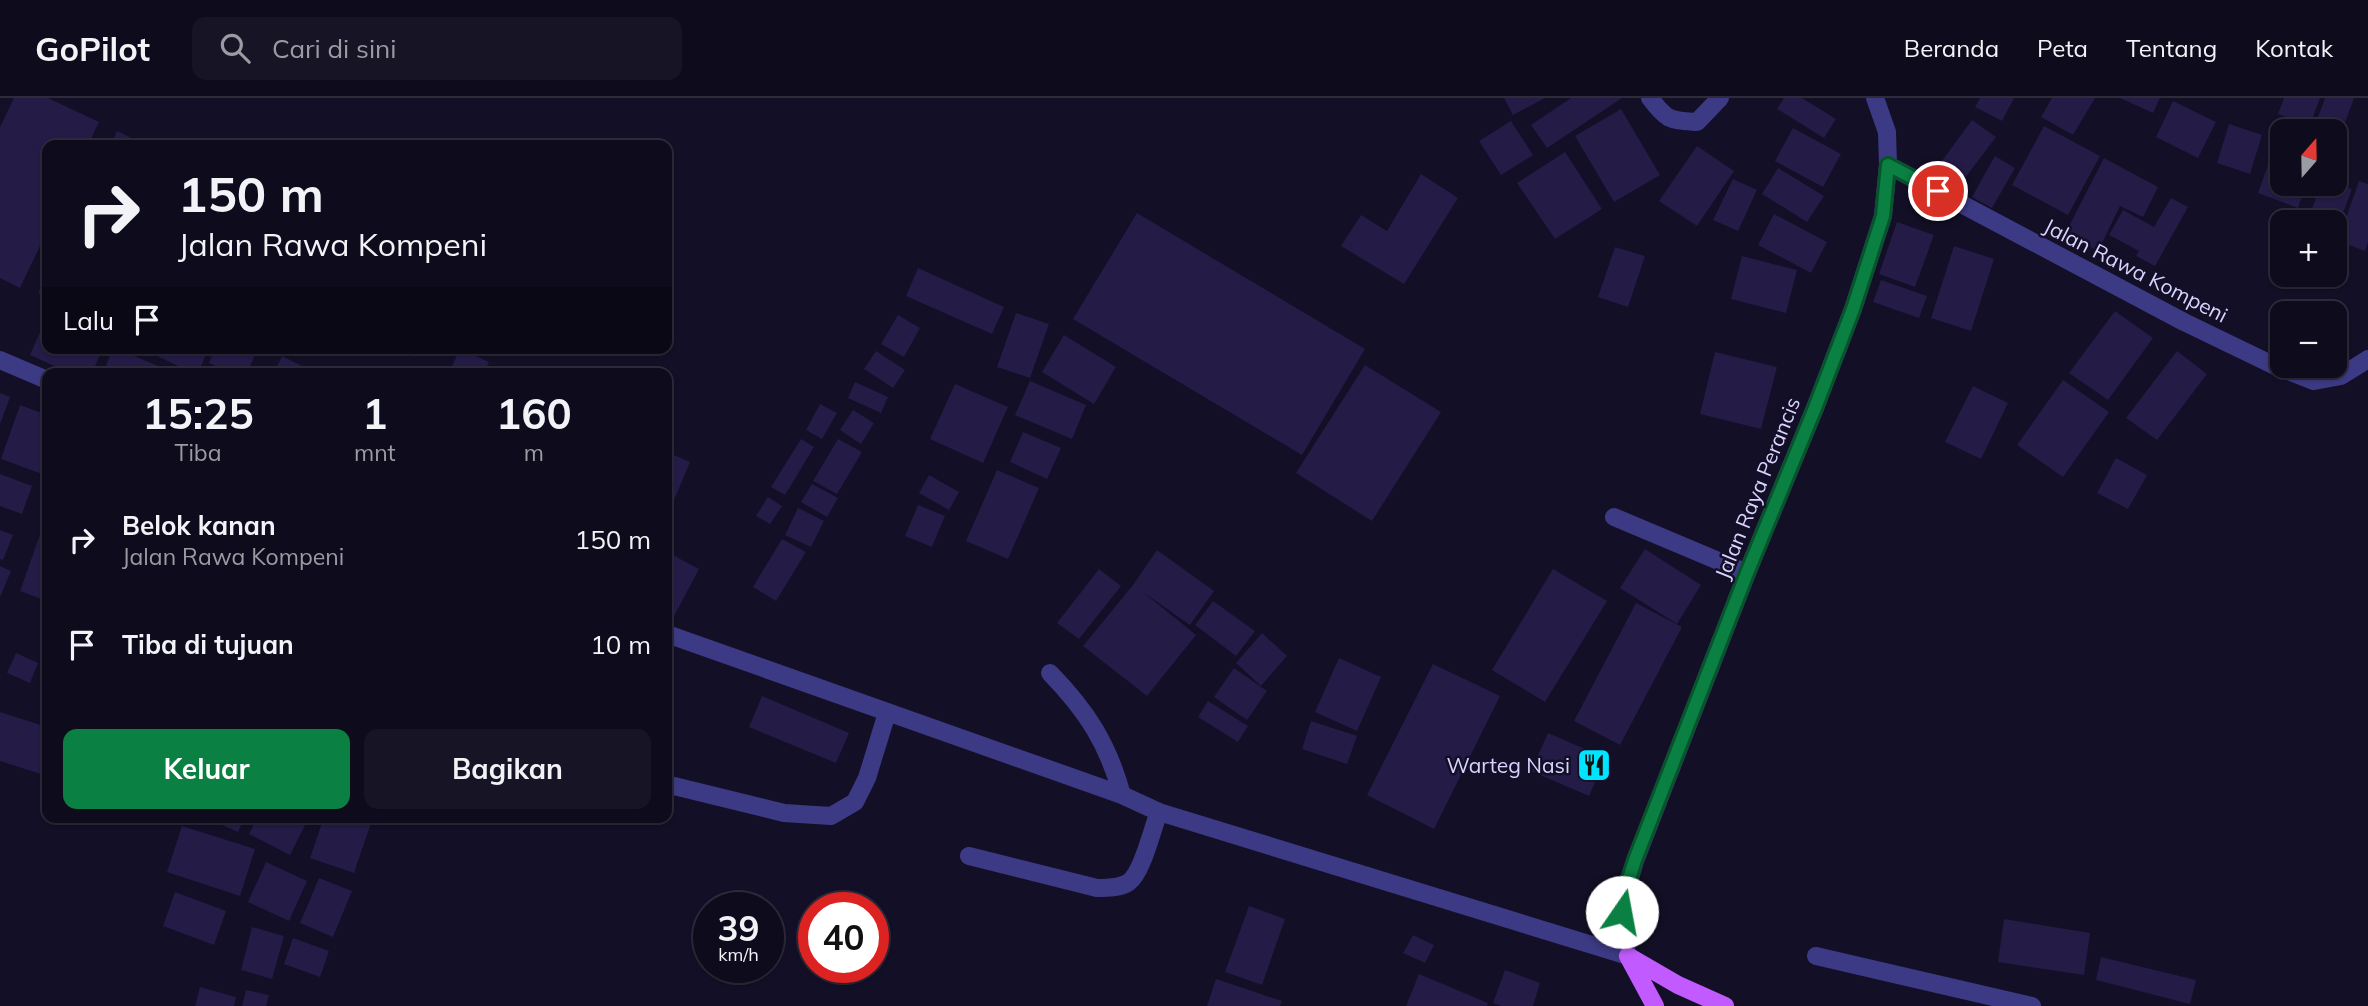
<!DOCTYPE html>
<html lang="id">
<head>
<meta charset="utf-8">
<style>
  body { margin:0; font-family:Mulish,sans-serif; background:#171425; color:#f1f3f6; height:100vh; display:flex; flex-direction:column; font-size:26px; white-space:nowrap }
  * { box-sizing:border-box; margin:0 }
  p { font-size:23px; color:#9b9ba3 }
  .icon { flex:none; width:38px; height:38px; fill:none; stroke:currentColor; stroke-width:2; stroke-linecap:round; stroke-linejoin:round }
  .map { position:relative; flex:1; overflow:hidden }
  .panel { position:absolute; left:42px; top:270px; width:630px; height:455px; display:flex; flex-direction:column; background:#0e0b1c; border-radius:14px; box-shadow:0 2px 5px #0004,0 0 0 2px #2e2b3b }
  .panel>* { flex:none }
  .banner { position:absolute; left:42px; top:42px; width:630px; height:214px; border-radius:14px; box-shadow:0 2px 5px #0004,0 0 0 2px #2e2b3b; background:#0e0b1c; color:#f1f3f6; overflow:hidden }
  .needle { width:46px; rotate:20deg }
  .tools { position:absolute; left:2270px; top:21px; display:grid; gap:14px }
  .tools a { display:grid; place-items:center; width:77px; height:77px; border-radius:14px; background:#0e0b1c; box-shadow:0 2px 5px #0004,0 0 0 2px #2e2b3b; font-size:35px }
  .speed { position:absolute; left:693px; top:794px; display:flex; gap:14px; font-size:35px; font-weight:700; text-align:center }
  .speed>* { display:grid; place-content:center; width:91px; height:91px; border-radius:50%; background:#0e0b1c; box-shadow:0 2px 5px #0004,0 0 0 2px #2e2b3b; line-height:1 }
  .speed small { font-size:18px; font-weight:400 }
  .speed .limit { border:10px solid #d22; background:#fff; color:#111 }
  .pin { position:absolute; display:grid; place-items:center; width:60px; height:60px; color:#fff; margin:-30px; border:4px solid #fff; border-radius:50%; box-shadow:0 2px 7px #0007 }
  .me { position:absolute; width:77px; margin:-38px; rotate:12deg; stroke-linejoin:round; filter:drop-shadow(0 0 5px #0008) }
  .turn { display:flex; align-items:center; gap:24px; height:147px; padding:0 21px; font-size:32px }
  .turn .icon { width:91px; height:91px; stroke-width:2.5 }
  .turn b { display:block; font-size:49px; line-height:60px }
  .then { display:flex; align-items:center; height:66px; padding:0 21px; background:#0003; gap:14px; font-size:26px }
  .eta { display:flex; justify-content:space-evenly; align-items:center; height:119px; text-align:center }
  .eta b { font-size:42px; font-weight:700; line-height:49px }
  .action { display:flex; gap:14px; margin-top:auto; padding:14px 21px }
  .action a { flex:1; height:80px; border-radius:14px; background:#0b8043; color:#fff; font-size:28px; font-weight:700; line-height:80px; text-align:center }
  .action a+a { background:#171425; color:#f1f3f6 }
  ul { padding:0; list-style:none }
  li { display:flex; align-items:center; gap:21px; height:105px; padding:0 21px }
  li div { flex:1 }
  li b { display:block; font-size:26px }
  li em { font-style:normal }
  header { display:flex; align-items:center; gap:42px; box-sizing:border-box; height:98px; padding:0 35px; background:#0e0b1c; border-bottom:2px solid #2e2b3b }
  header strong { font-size:33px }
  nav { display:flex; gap:38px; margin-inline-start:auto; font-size:24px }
  .search { width:490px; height:63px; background:#171425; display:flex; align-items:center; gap:18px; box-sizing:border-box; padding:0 24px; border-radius:14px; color:#9b9ba3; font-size:26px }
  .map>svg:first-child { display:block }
  .building { fill:#241b47 }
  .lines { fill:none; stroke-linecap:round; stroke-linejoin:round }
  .minor { stroke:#3d3a85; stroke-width:18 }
  .major { stroke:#c25bff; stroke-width:18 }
  .route-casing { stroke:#07532c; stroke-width:18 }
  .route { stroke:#0b8043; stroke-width:12 }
  .labels { text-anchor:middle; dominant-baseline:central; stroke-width:5; stroke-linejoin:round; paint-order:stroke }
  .street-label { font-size:21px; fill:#d9d4ff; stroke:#130f26 }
  .poi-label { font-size:21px; fill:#d9d4ff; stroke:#130f26; text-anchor:end }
</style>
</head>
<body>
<header>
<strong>GoPilot</strong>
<div class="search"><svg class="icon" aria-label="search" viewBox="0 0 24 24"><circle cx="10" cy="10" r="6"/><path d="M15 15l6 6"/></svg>Cari di sini</div>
<nav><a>Beranda</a><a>Peta</a><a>Tentang</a><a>Kontak</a></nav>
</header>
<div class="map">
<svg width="2368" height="908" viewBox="0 0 2368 908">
  <rect width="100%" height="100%" fill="#130f26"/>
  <path class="building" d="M 14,0 L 48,0 L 99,24 L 88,47 L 47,47 L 47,133 L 20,190 L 0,180 L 0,29 Z
    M 1504,0 L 1545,0 L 1513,17 Z
    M 1571,0 L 1622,0 L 1547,50 L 1531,27 Z
    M 1784,0 L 1802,0 L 1836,21 L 1824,40 L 1777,11 Z
    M 1980,0 L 2014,0 L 2002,23 L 1975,9 Z
    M 2052,0 L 2095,0 L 2073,37 L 2041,19 Z
    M 2120,0 L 2160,0 L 2153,15 Z
    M 2284,0 L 2320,0 L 2310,27 L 2278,16 Z
    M 2325,0 L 2354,0 L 2338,44 L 2334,43 L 2334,33 L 2313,33 Z
    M 2173,3 L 2216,24 L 2198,60 L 2156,39 Z
    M 1621,11 L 1660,77 L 1614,104 L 1575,38 Z
    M 1972,22 L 1996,39 L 1959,88 L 1936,71 Z
    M 1511,23 L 1533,57 L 1501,77 L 1479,43 Z
    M 2229,26 L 2262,37 L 2250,76 L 2217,65 Z
    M 2282,27 L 2282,31 L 2288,33 L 2282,33 L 2282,86 L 2306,86 L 2298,110 L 2258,95 Z
    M 2044,28 L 2100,58 L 2068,117 L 2012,87 Z
    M 1793,30 L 1841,56 L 1823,89 L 1775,63 Z
    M 117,33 L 146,47 L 111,47 Z
    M 1697,48 L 1734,73 L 1697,128 L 1659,103 Z
    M 1565,54 L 1602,111 L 1555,141 L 1517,85 Z
    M 1995,58 L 2015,70 L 1992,110 L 1972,99 Z
    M 2104,60 L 2158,89 L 2143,119 L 2120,108 L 2098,153 L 2065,136 Z
    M 1778,70 L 1824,98 L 1807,124 L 1762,96 Z
    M 1421,76 L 1458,100 L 1404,186 L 1341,148 L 1361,117 L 1387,133 Z
    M 1733,81 L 1757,92 L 1738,133 L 1713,122 Z
    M 2359,83 L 2368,86 L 2368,144 L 2365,153 L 2338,143 Z
    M 2334,84 L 2352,91 L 2335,136 L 2334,124 L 2307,124 L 2321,86 L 2334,86 Z
    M 2171,100 L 2188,109 L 2155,168 L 2136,158 L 2139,153 L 2109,137 L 2123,112 L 2154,129 Z
    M 1137,115 L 1365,251 L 1302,357 L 1073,221 Z
    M 1774,116 L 1827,144 L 1811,175 L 1758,147 Z
    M 1897,124 L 1934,137 L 1915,189 L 1879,176 Z
    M 1954,148 L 1994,161 L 1971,233 L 1931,220 Z
    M 1615,149 L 1645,158 L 1628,209 L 1598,199 Z
    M 1742,158 L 1797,172 L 1786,215 L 1731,201 Z
    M 918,170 L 1004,209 L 992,236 L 906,198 Z
    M 47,177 L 47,200 L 38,195 Z
    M 1881,182 L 1927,198 L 1919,220 L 1873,204 Z
    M 2115,213 L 2153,240 L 2108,302 L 2069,275 Z
    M 1016,215 L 1049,226 L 1030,280 L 997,269 Z
    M 898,217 L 920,230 L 904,259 L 881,246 Z
    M 47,218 L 47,250 L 103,250 L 92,275 L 70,275 L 30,257 Z
    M 1064,237 L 1116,269 L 1094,306 L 1042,274 Z
    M 113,250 L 115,250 L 175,275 L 103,275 Z
    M 140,250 L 209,250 L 198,275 L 193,275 Z
    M 215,250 L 258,250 L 247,275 L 231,275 L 209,265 Z
    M 398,250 L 420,250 L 416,259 Z
    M 460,251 L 489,264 L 484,275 L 449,275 Z
    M 876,253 L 905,272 L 893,290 L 864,271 Z
    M 2177,253 L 2207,276 L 2157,342 L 2126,320 Z
    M 1715,254 L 1777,269 L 1761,331 L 1700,316 Z
    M 282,258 L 308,271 L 306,275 L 274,275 Z
    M 1365,267 L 1441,314 L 1372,423 L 1296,375 Z
    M 2063,282 L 2109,314 L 2063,379 L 2017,347 Z
    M 1030,283 L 1086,307 L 1072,341 L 1015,317 Z
    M 855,284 L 888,299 L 881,315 L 848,300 Z
    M 955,286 L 1008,309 L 983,365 L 930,341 Z
    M 1973,288 L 2008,305 L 1981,361 L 1945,344 Z
    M 0,295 L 10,299 L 0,326 Z
    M 820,306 L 837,315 L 822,341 L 806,332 Z
    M 20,307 L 47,317 L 47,360 L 42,376 L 1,361 Z
    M 853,312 L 874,325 L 861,346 L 840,332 Z
    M 1023,334 L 1061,350 L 1047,381 L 1010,364 Z
    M 801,341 L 814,349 L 785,397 L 771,389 Z
    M 838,341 L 862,354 L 837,396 L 813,383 Z
    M 667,354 L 690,364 L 667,419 Z
    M 2116,360 L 2147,377 L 2128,411 L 2097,395 Z
    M 997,372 L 1039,390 L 1008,461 L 966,443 Z
    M 0,376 L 32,388 L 22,416 L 0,408 Z
    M 929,377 L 959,394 L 949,412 L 919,395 Z
    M 812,386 L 838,400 L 827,419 L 801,404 Z
    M 768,399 L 782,408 L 770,426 L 756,418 Z
    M 918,407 L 945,418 L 932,449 L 905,438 Z
    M 798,410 L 824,423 L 811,449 L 785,437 Z
    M 47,417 L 47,503 L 20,493 Z
    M 0,432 L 13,437 L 3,462 L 0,461 Z
    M 782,441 L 806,454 L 776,503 L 753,489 Z
    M 1645,451 L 1701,487 L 1677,526 L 1620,490 Z
    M 1157,452 L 1214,493 L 1190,527 L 1143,494 L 1196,537 L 1147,598 L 1083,548 L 1133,487 Z
    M 667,454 L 699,471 L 671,524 L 667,522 Z
    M 0,468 L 11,473 L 0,499 Z
    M 1099,471 L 1121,488 L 1079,541 L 1057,525 Z
    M 1553,471 L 1607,503 L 1545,604 L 1492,572 Z
    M 1213,503 L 1255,533 L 1236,558 L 1195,527 Z
    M 1636,505 L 1682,529 L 1620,647 L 1574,623 Z
    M 1262,535 L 1287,558 L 1261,588 L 1236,565 Z
    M 16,555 L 38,565 L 30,585 L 7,575 Z
    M 1339,560 L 1381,579 L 1357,633 L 1315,614 Z
    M 1433,566 L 1500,598 L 1434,731 L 1367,697 Z
    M 1234,570 L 1267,593 L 1247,622 L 1214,599 Z
    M 762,598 L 849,635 L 836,665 L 749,629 Z
    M 1208,603 L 1248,628 L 1238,644 L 1198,619 Z
    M 0,614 L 47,629 L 47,678 L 0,663 Z
    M 1311,623 L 1357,638 L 1347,666 L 1302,651 Z
    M 1548,635 L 1606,660 L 1589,698 L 1531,673 Z
    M 204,719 L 245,719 L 238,734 Z
    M 258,719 L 309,719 L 290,757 L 249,736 Z
    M 324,719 L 373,719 L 354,775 L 310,760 Z
    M 182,728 L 255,751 L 240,798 L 167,774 Z
    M 266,764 L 307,783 L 289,823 L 248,804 Z
    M 319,780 L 352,793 L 333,839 L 300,825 Z
    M 175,794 L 226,813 L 214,847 L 163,828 Z
    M 1249,808 L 1285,821 L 1262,887 L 1225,874 Z
    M 2004,821 L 2090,835 L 2084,877 L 1998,864 Z
    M 252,829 L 284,838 L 272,881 L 241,872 Z
    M 1413,837 L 1434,847 L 1425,865 L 1403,855 Z
    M 293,840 L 329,853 L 320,879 L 284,866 Z
    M 2101,859 L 2196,882 L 2190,906 L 2096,882 Z
    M 1505,872 L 1540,885 L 1533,908 L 1501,908 L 1493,905 Z
    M 1419,876 L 1488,905 L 1487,908 L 1406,908 Z
    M 1216,881 L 1282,903 L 1280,908 L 1207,908 Z
    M 200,889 L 236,899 L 234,908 L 195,908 Z
    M 246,892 L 269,897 L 266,908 L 242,908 Z"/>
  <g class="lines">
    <path class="minor" d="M 1650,0 C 1667,23 1670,22 1697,24 L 1720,0
      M 1888,67 L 2184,224 L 2273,267 L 2314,283 L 2341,278 L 2368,261
      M 0,262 L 47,282
      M 1614,419 L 1747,475
      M 667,536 L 1122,697 L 1159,714 L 1628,858
      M 1050,575 C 1087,613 1108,646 1122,697
      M 674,688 L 784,715 L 831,718 L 855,704 L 867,680 L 887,615
      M 969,758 L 1097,790 C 1106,790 1121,790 1129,784 C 1143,773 1152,731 1159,714
      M 1628,858 L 1620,829 L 1624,800 L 1635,763 L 1747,475 L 1815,310 L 1853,211 L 1883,118 L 1888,67 L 1887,34 L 1875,0
      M 1816,858 L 2032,908"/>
    <path class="major" d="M 1628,858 L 1678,887 L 1725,908
      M 1628,858 L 1655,908"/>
  </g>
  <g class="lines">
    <g class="route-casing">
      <path id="route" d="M 1622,814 L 1623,800 L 1635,762 L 1747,475 L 1815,310 L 1853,211 L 1883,118 L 1888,67 L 1938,93"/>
    </g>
    <use href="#route" class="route"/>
  </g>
  <defs>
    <g id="restaurant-square" transform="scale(1.75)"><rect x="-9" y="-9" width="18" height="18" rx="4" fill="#00e5ff" stroke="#130f26"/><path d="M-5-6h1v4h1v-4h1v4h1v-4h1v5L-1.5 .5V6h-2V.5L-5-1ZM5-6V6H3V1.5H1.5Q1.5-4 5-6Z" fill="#111"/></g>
  </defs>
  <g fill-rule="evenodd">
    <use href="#restaurant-square" x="1594" y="667"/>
  </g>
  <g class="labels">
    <g class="street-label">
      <text transform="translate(2136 172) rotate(27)">Jalan Rawa Kompeni</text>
      <text transform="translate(1757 390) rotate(-68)">Jalan Raya Perancis</text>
    </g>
    <g class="poi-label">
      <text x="1570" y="667">Warteg Nasi</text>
    </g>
  </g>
</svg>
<div class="tools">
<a><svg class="needle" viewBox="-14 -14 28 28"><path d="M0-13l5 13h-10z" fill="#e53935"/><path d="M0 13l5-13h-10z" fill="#9b9ba3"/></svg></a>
<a>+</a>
<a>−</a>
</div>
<div class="speed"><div>39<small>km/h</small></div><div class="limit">40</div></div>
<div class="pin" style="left:1938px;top:93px;background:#d93025"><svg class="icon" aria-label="arrive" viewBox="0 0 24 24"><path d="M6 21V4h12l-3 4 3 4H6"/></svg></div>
<svg class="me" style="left:1622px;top:814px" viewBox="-20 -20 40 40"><circle r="19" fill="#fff"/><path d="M0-13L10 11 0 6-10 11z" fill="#0b8043"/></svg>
<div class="banner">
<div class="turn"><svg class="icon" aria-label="right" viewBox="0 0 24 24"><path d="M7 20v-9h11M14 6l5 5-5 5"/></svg><div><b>150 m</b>Jalan Rawa Kompeni</div></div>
<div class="then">Lalu<svg class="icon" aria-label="arrive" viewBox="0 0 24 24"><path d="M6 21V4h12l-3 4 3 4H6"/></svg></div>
</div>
<section class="panel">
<div class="eta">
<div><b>15:25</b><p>Tiba</p></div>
<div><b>1</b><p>mnt</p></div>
<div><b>160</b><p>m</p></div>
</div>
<ul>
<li><svg class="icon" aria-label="right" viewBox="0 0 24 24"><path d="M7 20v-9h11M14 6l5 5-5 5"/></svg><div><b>Belok kanan</b><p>Jalan Rawa Kompeni</p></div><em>150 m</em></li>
<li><svg class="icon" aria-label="arrive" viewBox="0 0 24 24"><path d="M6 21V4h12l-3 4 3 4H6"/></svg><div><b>Tiba di tujuan</b></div><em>10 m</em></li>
</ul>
<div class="action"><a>Keluar</a><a>Bagikan</a></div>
</section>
</div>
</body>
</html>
